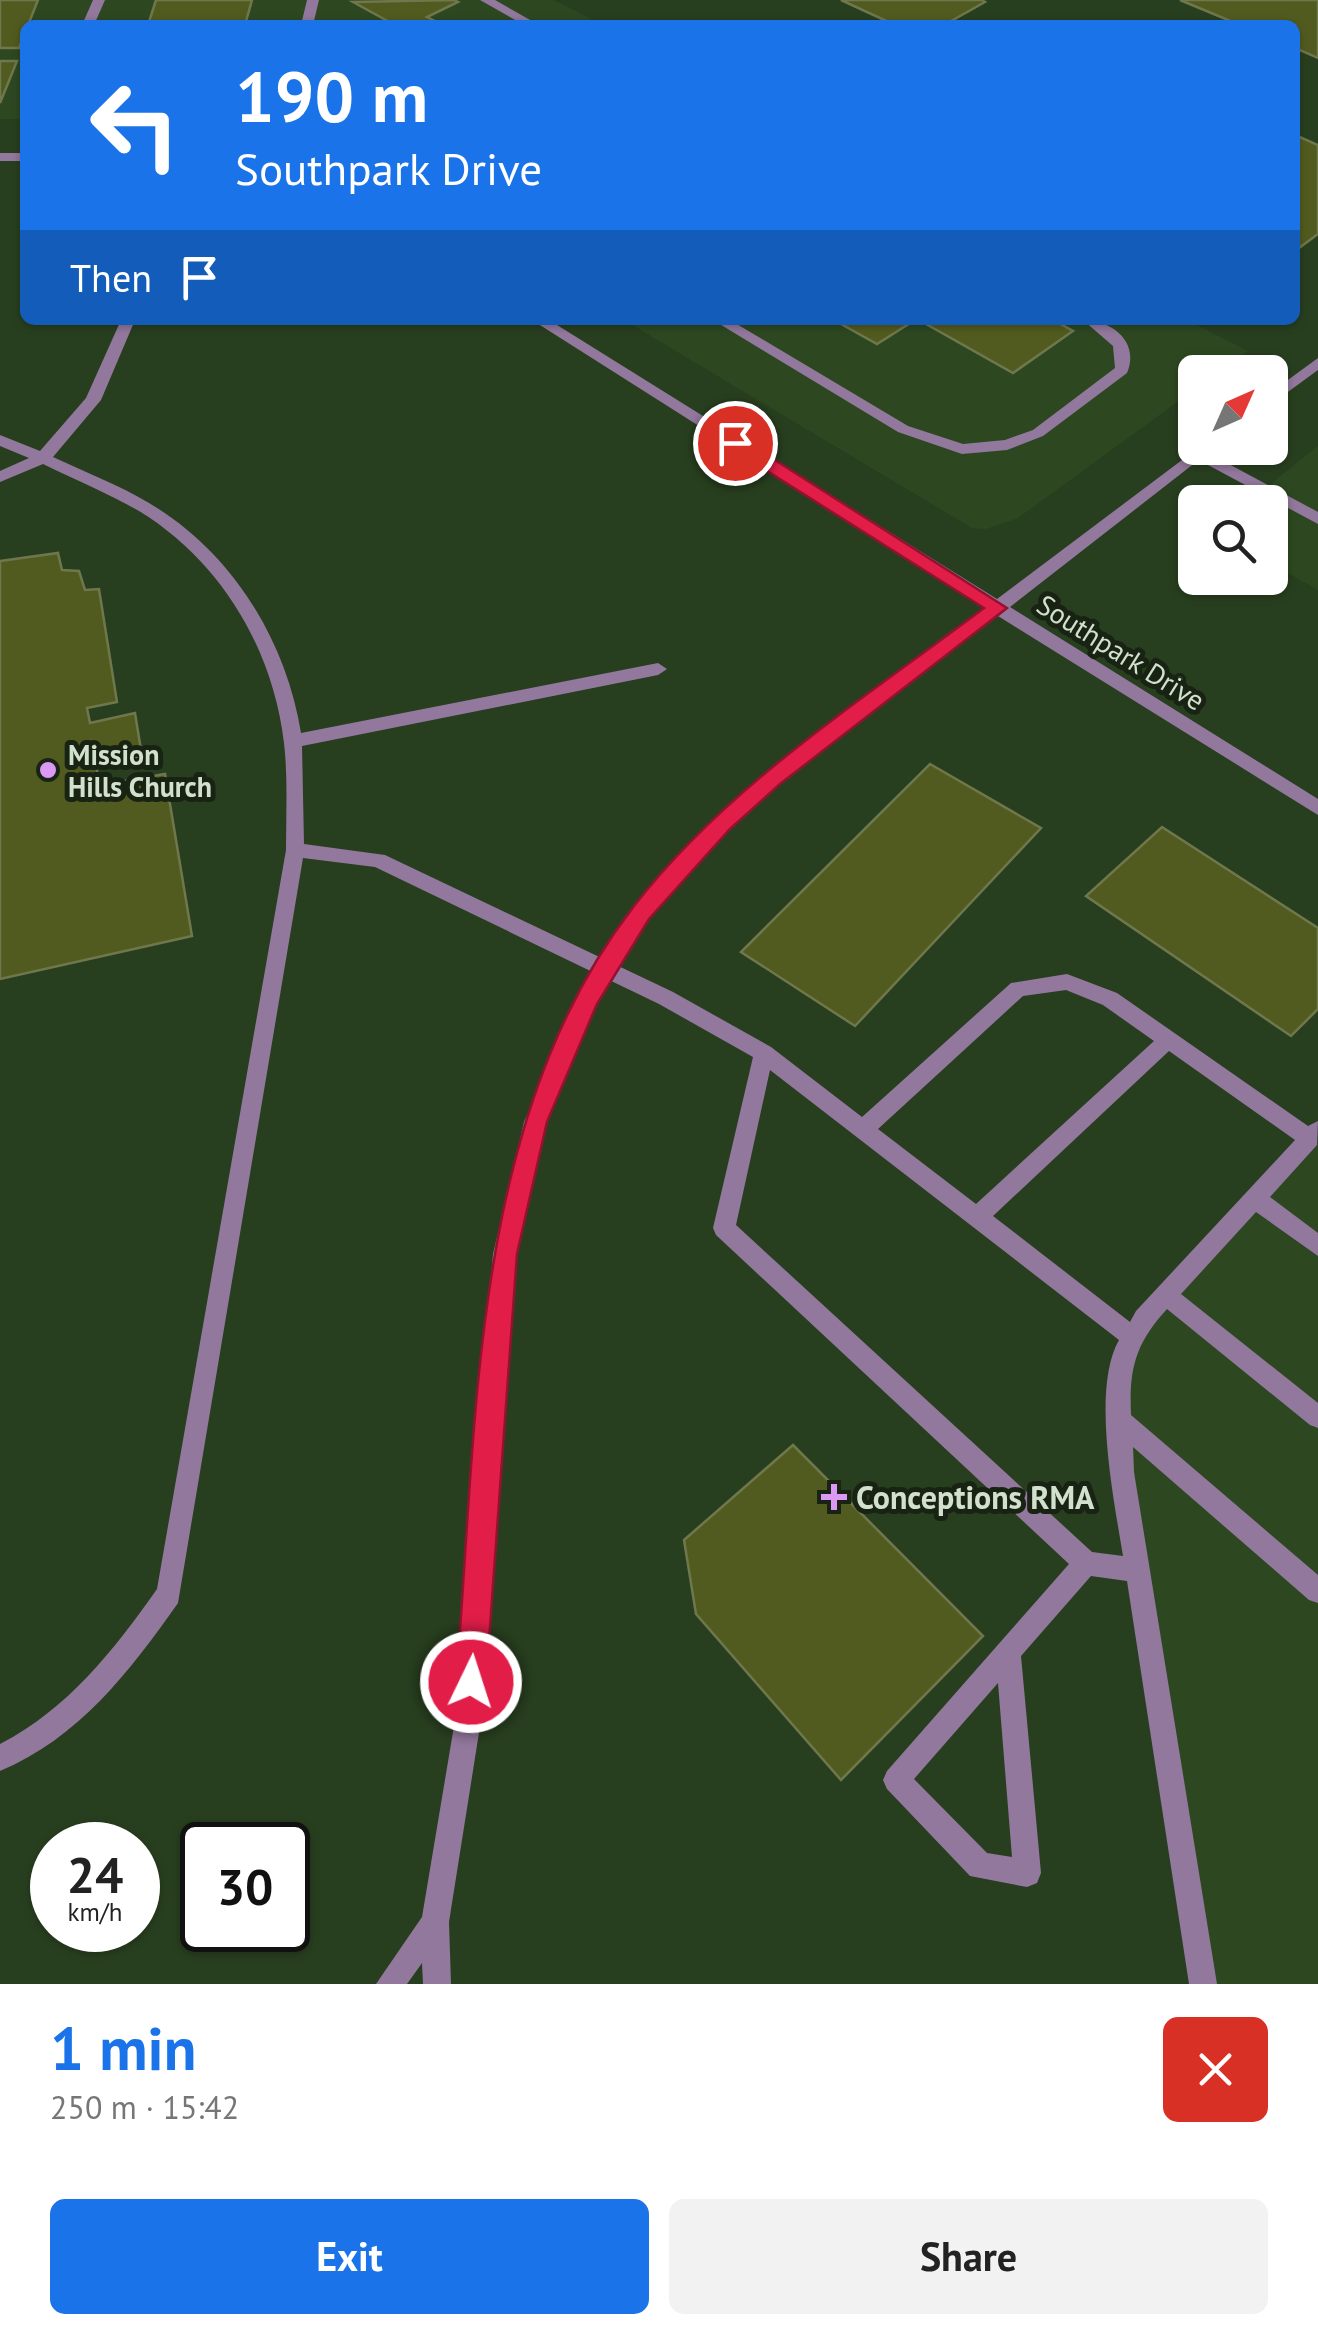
<!DOCTYPE html>
<html lang="en">
<head>
<meta charset="utf-8">
<style>
  body { margin:0; font-family:"PT Sans",sans-serif; background:#f2f2f2; color:#222; height:100vh; display:flex; flex-direction:column; font-size:38px; white-space:nowrap }
  * { box-sizing:border-box; margin:0 }
  p { font-size:32px; color:#767676 }
  .icon { flex:none; width:55px; height:55px; fill:none; stroke:currentColor; stroke-width:2; stroke-linecap:round; stroke-linejoin:round }
  .map { position:relative; height:1984px; overflow:hidden }
  .details { display:flex; flex-direction:column; background:#fff; flex:1 }
  .details>* { flex:none }
  .hud { position:absolute; left:20px; top:20px; width:1280px; height:305px; border-radius:15px; box-shadow:0 2px 8px #0004; background:#1a73e8; color:#fff; overflow:hidden }
  .needle { width:65px; rotate:45deg }
  .buttons { position:absolute; left:1178px; top:355px; display:grid; gap:20px }
  .buttons a { display:grid; place-items:center; width:110px; height:110px; border-radius:15px; background:#fff; box-shadow:0 2px 8px #0004; font-size:50px }
  .speed { position:absolute; left:30px; top:1822px; display:flex; gap:20px; font-size:50px; font-weight:700; text-align:center }
  .speed>* { display:grid; place-content:center; width:130px; height:130px; border-radius:50%; background:#fff; box-shadow:0 2px 8px #0004; line-height:1 }
  .speed small { font-size:25px; font-weight:400 }
  .speed .limit { border:5px solid #111; border-radius:15px; background:#fff; color:#111 }
  .pin { position:absolute; display:grid; place-items:center; width:85px; height:85px; color:#fff; margin:-42px; border:5px solid #fff; border-radius:50%; box-shadow:0 2px 10px #0007 }
  .me { position:absolute; width:110px; margin:-55px; rotate:4deg; stroke-linejoin:round; filter:drop-shadow(0 0 8px #0008) }
  .turn { display:flex; align-items:center; gap:35px; height:210px; padding:0 50px; font-size:45px }
  .turn .icon { width:130px; height:130px; stroke-width:2.5 }
  .turn b { display:block; font-size:70px; line-height:85px }
  .then { display:flex; align-items:center; height:95px; padding:0 50px; background:#0003; gap:20px; font-size:38px }
  .round { display:grid; place-items:center; flex:none; width:105px; height:105px; border-radius:15px; background:#f2f2f2 }
  .headline { display:flex; align-items:center; justify-content:space-between; height:170px; padding:0 50px }
  h1 { font-size:60px; font-weight:700; line-height:75px; color:#1a73e8 }
  .button { display:flex; gap:20px; margin-top:auto; padding:20px 50px }
  .button a { flex:1; height:115px; border-radius:15px; background:#1a73e8; color:#fff; font-size:40px; font-weight:700; line-height:115px; text-align:center }
  .button a+a { background:#f2f2f2; color:#222 }
  .map>svg:first-child { display:block }
  .built { fill:#2d4821 }
  .building { fill:#525b1f; stroke:#6f774d; stroke-width:2.5 }
  .lines { fill:none; stroke-linecap:round; stroke-linejoin:round }
  .service { fill:#93789d; fill-rule:evenodd }
  .minor { fill:#93789d; fill-rule:evenodd }
  .route { fill:#e11d48; stroke:#92132f; stroke-width:2.5 }
  .poi-dot { fill:#dc99f4; stroke:#182314; stroke-width:4 }
  .labels { text-anchor:middle; dominant-baseline:central; stroke-width:10; stroke-linejoin:round; paint-order:stroke }
  .street-label { font-size:28px; fill:#d2e1cd; stroke:#182314 }
  .poi-label { font-size:28px; font-weight:bold; fill:#d2e1cd; stroke:#182314; text-anchor:start }
  .near-poi-label { font-size:32px; font-weight:bold; fill:#d2e1cd; stroke:#182314; text-anchor:start }
</style>
</head>
<body>
<div class="map">
<svg width="1318" height="1984" viewBox="0 0 1318 1984">
  <rect width="100%" height="100%" fill="#283f1f"/>
  <path class="built" d="M 0,0 L 553,0 L 603,25 L 25,25 L 25,119 L 0,119 Z
    M 624,320 L 1187,320 L 1248,351 L 1218,372 L 1195,372 L 1195,389 L 1018,518 L 986,529 L 972,528 Z
    M 1318,446 L 1318,590 L 1270,563 L 1270,502 L 1248,502 Z
    M 1318,1130 L 1318,1984 L 1203,1984 L 1118,1419 L 1145,1318 Z"/>
  <path class="building" d="M 0,0 L 38,0 L 19,48 L 0,48 Z
    M 156,0 L 252,0 L 245,25 L 148,25 Z
    M 454,0 L 458,2 L 427,17 L 443,25 L 395,25 L 353,2 Z
    M 841,0 L 982,0 L 985,2 L 944,25 L 895,25 Z
    M 1180,0 L 1318,0 L 1318,58 L 1295,48 L 1295,25 L 1240,25 Z
    M 0,61 L 17,61 L 0,103 Z
    M 1295,135 L 1318,145 L 1318,234 L 1295,251 Z
    M 834,320 L 915,320 L 877,344 Z
    M 919,320 L 1053,320 L 1073,331 L 1013,373 Z
    M 58,553 L 62,570 L 79,571 L 85,590 L 99,589 L 117,702 L 87,708 L 90,723 L 135,713 L 142,756 L 96,766 L 100,785 L 165,774 L 192,936 L 0,979 L 0,561 Z
    M 930,764 L 1041,828 L 855,1026 L 741,952 Z
    M 1162,827 L 1318,928 L 1318,1009 L 1291,1036 L 1086,896 Z
    M 793,1445 L 983,1636 L 841,1780 L 696,1614 L 684,1540 Z"/>
  <g class="lines">
    <path class="service" d="M 93,0 L 105,0 L 94,25 L 82,25 Z
      M 307,0 L 319,0 L 313,25 L 301,25 Z
      M 480,0 L 495,0 L 539,25 L 524,25 Z
      M 121,320 L 135,320 L 101,400 L 53,457 C 85,472 119,485 149,503 C 232,552 286,640 301,733 L 658,663 L 667,669 L 658,675 L 302,746 L 304,844 L 385,855 L 673,992 L 771,1047 L 862,1117 L 1011,983 L 1067,974 L 1117,993 L 1308,1126 L 1318,1121 L 1317,1145 L 1270,1197 L 1318,1233 L 1318,1256 L 1256,1212 L 1181,1294 L 1318,1403 L 1318,1428 L 1310,1425 L 1167,1309 C 1135,1344 1129,1369 1131,1415 L 1318,1575 L 1318,1603 L 1309,1600 L 1133,1447 L 1134,1472 L 1217,1984 L 1189,1984 L 1127,1581 L 1091,1576 L 1021,1656 L 1041,1873 L 1037,1883 L 1027,1887 L 970,1876 L 887,1789 L 883,1780 L 887,1771 L 1069,1564 L 716,1235 L 713,1228 L 753,1057 L 659,1004 L 375,867 L 303,858 L 178,1603 C 130,1671 79,1738 0,1771 L 0,1744 C 68,1709 114,1650 157,1589 L 286,850 C 286,814 288,778 284,743 C 273,649 221,561 139,511 C 108,493 75,480 43,464 L 0,482 L 0,471 L 29,458 L 0,446 L 0,435 L 40,451 L 86,398 ZM 1066,990 L 1103,1005 L 1154,1041 L 976,1204 L 878,1129 L 1023,996 ZM 1169,1051 L 1295,1140 L 1136,1311 L 1130,1322 L 993,1216 ZM 770,1070 L 1119,1340 C 1091,1389 1114,1500 1123,1556 L 1092,1552 L 736,1225 ZM 998,1683 L 1012,1857 L 987,1853 L 914,1779 Z
      M 713,320 L 730,320 L 908,426 L 963,444 L 1005,440 L 1033,430 L 1115,368 L 1113,346 L 1083,320 C 1112,320 1140,342 1127,373 L 1043,436 L 1007,450 L 962,454 L 898,432 Z
      M 1199,448 L 1318,512 L 1318,524 L 1193,457 L 1193,449 Z"/>
    <path class="minor" d="M 0,153 L 25,153 L 25,161 L 0,161 Z
      M 532,320 L 549,320 L 997,599 L 1198,448 L 1214,448 L 1010,607 L 1318,799 L 1318,815 L 998,616 L 779,783 L 683,875 L 648,918 L 596,1004 L 546,1122 L 515,1254 L 481,1720 L 449,1922 L 451,1984 L 423,1984 L 422,1963 L 407,1984 L 376,1984 L 422,1917 L 455,1720 L 493,1254 L 524,1122 L 577,1001 L 634,908 L 669,865 L 767,773 L 986,608 Z
      M 1318,358 L 1318,370 L 1270,405 L 1270,393 Z"/>
  </g>
  <path class="route" d="M 729,439 L 742,439 L 1007,608 L 780,784 L 730,829 L 649,919 L 597,1004 L 547,1122 L 517,1254 L 486,1682 L 481,1693 L 471,1697 L 461,1693 L 456,1682 C 478,1425 468,1121 634,906 C 728,785 862,700 984,608 L 729,447 Z"/>
  <g class="poi-dot">
    <circle cx="48" cy="770" r="10"/>
    <path d="M829 1482h10v10h10v10h-10v10h-10v-10h-10v-10h10z"/>
  </g>
  <g class="labels">
    <g class="street-label">
      <text transform="translate(1121 652) rotate(32)">Southpark Drive</text>
    </g>
    <g class="poi-label">
      <text x="68" y="754">Mission<tspan x="68" dy="32">Hills Church</tspan></text>
    </g>
    <g class="near-poi-label">
      <text x="856" y="1497">Conceptions RMA</text>
    </g>
  </g>
</svg>
<div class="buttons">
<a><svg class="needle" viewBox="-14 -14 28 28"><path d="M0-13l5 13h-10z" fill="#e53935"/><path d="M0 13l5-13h-10z" fill="#767676"/></svg></a>
<a><svg class="icon" aria-label="search" viewBox="0 0 24 24"><circle cx="10" cy="10" r="6"/><path d="M15 15l6 6"/></svg></a>
</div>
<div class="speed"><div>24<small>km/h</small></div><div class="limit">30</div></div>
<div class="pin" style="left:735px;top:443px;background:#d93025"><svg class="icon" aria-label="arrive" viewBox="0 0 24 24"><path d="M6 21V4h12l-3 4 3 4H6"/></svg></div>
<svg class="me" style="left:471px;top:1682px" viewBox="-20 -20 40 40"><circle r="17" fill="#e11d48" stroke="#fff" stroke-width="3"/><path d="M0-11L8 9 0 5-8 9z" fill="#fff"/></svg>
<div class="hud">
<div class="turn"><svg class="icon" aria-label="left" viewBox="0 0 24 24"><path d="M17 20v-9H6M10 6l-5 5 5 5"/></svg><div><b>190 m</b>Southpark Drive</div></div>
<div class="then">Then<svg class="icon" aria-label="arrive" viewBox="0 0 24 24"><path d="M6 21V4h12l-3 4 3 4H6"/></svg></div>
</div>
</div>
<section class="details">
<div class="headline"><div><h1>1 min</h1><p>250 m · 15:42</p></div><a class="round" style="background:#d93025;color:#fff"><svg class="icon" aria-label="close" viewBox="0 0 24 24"><path d="M6 6l12 12M18 6L6 18"/></svg></a></div>
<div class="button"><a>Exit</a><a>Share</a></div>
</section>
</body>
</html>
